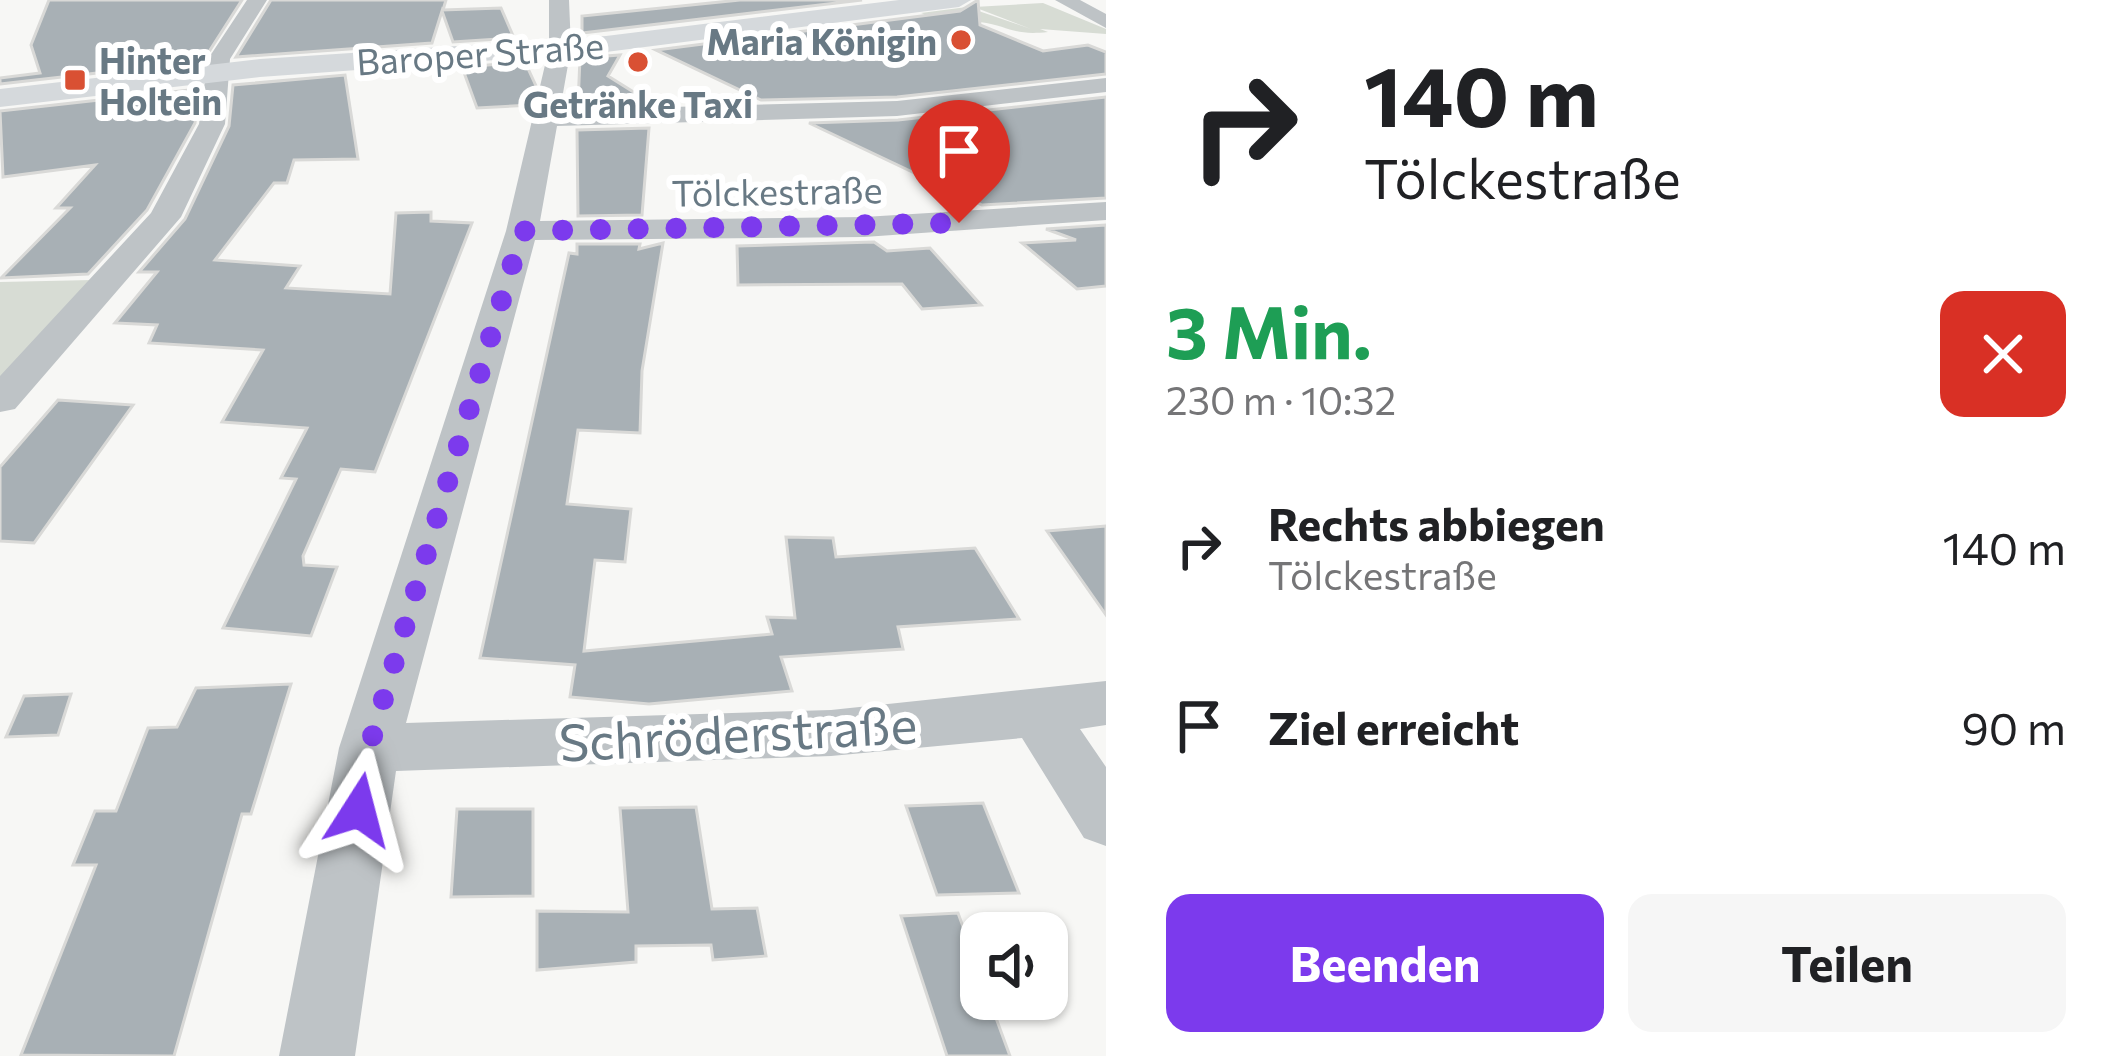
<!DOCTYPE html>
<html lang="de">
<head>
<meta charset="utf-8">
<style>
  body { margin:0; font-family:Commissioner,sans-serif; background:#f6f6f6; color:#202124; height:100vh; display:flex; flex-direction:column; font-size:45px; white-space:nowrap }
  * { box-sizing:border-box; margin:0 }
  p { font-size:39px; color:#757577 }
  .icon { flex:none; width:66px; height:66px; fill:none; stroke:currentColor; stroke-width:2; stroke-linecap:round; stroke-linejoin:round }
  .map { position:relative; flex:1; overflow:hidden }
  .panel { display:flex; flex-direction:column; background:#fff; width:1020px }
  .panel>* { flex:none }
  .banner { background:#fff; color:#202124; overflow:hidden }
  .tools { position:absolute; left:960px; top:912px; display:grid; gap:24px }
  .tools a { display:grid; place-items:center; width:108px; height:108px; border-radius:24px; background:#fff; box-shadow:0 3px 9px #0004; font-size:60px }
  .pin { position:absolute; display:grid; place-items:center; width:102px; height:102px; color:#fff; margin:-123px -51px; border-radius:50% 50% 50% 0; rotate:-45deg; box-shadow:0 0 12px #0007 }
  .pin .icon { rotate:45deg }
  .me { position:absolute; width:132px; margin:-66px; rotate:9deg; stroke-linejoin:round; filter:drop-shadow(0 0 9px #0008) }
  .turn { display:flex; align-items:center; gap:42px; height:252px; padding:0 60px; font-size:54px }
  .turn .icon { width:156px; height:156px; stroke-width:2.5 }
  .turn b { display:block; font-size:84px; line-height:102px }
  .round { display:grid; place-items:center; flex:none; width:126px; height:126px; border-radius:24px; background:#f6f6f6 }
  .headline { display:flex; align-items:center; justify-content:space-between; height:204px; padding:0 60px }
  h1 { font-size:72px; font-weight:700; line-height:90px; color:#1e9e55 }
  .primary-button { display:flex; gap:24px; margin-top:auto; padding:24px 60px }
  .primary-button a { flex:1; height:138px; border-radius:24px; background:#7c3aed; color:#fff; font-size:48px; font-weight:700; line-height:138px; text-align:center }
  .primary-button a+a { background:#f6f6f6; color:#202124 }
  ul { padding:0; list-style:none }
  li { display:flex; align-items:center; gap:36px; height:180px; padding:0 60px }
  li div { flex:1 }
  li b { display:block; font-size:45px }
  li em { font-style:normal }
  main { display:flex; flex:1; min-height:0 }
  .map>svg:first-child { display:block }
  .green { fill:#d7dcd4 }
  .building { fill:#a8b0b5; stroke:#d9d9d7; stroke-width:3 }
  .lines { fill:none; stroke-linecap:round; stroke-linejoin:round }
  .minor { fill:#bec3c6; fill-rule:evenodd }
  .major { fill:#d5d9dc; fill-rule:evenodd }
  .route { stroke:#7c3aed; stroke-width:21; stroke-dasharray:0 37.8 }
  .poi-dot { fill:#d95033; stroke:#fff; stroke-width:4.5 }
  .labels { text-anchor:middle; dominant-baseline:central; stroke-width:12; stroke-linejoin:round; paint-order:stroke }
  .far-poi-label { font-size:36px; font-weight:bold; fill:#687984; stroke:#fff; text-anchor:end }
  .far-street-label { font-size:36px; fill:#687984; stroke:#fff }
  .near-street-label { font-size:51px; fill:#687984; stroke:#fff }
</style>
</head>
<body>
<main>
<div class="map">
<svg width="1106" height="1056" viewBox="0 0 1106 1056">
  <rect width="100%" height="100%" fill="#f7f7f5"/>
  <path class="green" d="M 1043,3 L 1106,29 L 1106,34 L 1040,29 L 1048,32 C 1012,36 1010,26 980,22 C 957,20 943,22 921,13 L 967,7 L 1031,29 L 974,7 Z
    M 92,280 L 0,378 L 0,282 Z"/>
  <path class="building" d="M 49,0 L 242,0 L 203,61 L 0,84 L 0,78 L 40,73 L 31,45 Z
    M 271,0 L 446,0 L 443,10 L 501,8 L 514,38 L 453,42 L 442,11 L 432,43 L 236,57 Z
    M 740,0 L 862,0 L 582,33 L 582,16 Z
    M 978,0 L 980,25 L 1043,51 L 1088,45 L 1106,52 L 1106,74 L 897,97 L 761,100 L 656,50 L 960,11 Z
    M 620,55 L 608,76 L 651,103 L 578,105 L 580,58 Z
    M 525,62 L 536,86 L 531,105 L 477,108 L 462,67 Z
    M 345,75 L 358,159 L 294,160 L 287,183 L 274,183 L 215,260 L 300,266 L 286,288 L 390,294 L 396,213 L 431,212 L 431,221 L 472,223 L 375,472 L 341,469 L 303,556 L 304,565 L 337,567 L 311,636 L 223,628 L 296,479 L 281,478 L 307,428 L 222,422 L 263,350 L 149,343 L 157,325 L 115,323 L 157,272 L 139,272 L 185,219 L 229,126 L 233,85 Z
    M 199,89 L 195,123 L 147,210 L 88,274 L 1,278 L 70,208 L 56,208 L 95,165 L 3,177 L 0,111 Z
    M 1106,97 L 1106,198 L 982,205 L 809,123 L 898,120 Z
    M 649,128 L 642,215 L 578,216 L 577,130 Z
    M 1106,225 L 1106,286 L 1077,289 L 1022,243 L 1076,240 L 1046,229 Z
    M 874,242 L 887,251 L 930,248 L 981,305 L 922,309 L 902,284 L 738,285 L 737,246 Z
    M 663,243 L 642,371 L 640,433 L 578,430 L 567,504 L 631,509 L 625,562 L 595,560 L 584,651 L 772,634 L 767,617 L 795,618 L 786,537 L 833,538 L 836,557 L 975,548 L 1019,619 L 898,627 L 903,649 L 781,657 L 792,691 L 649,704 L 570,697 L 575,665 L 480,658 L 569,253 L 577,254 L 577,244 L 640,244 L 639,249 Z
    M 58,400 L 133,405 L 34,543 L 0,541 L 0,467 Z
    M 1106,526 L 1106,615 L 1047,531 Z
    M 291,684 L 251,814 L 242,814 L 174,1056 L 21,1055 L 96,865 L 73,865 L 95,811 L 116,811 L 148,728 L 177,727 L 196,688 Z
    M 71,694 L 58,735 L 6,737 L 24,696 Z
    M 983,803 L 1019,893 L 937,895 L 906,806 Z
    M 696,807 L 712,909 L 757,908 L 766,956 L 713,960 L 711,945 L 636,946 L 636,962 L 537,970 L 537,911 L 628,912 L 620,808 Z
    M 457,809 L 533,809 L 533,896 L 451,897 Z
    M 958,913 L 981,976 L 981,999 L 989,999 L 1010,1056 L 947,1056 L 901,916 Z"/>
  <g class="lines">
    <path class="minor" d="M 247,0 L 267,0 L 230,59 L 225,124 L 181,217 L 15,409 L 0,412 L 0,376 L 151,213 L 199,124 L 208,59 Z
      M 549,0 L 569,0 L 571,48 L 560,110 L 897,101 L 1106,78 L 1106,92 L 897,116 L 557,126 L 540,221 L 864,217 L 1106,202 L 1106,220 L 864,237 L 535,240 L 406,723 L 831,710 L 1106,681 L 1106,725 L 1080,729 L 1106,767 L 1106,846 L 1084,838 L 1022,738 L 831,756 L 396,771 L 355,1056 L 279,1056 L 339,748 L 506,231 L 549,48 Z
      M 1055,0 L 1080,0 L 1106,14 L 1106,28 Z"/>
    <path class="major" d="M 899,0 L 971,0 L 959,7 L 606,52 L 260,77 L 0,107 L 0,89 L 260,59 L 606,36 Z"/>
  </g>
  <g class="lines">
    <path class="route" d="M 359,810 L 369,748 L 522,231 L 959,223"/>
  </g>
  <g class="poi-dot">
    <circle cx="961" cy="40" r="12"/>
    <circle cx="638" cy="62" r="12"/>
    <rect x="63" y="68" width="24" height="24" rx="6"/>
  </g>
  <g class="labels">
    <g class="far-poi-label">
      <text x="937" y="40">Maria Königin</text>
      <text x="99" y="59" text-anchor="start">Hinter<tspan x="99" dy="41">Holtein</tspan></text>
      <text x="638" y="103" text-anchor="middle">Getränke Taxi</text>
    </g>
    <g class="far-street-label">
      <text transform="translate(480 52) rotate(-4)">Baroper Straße</text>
      <text transform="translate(777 190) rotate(-1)">Tölckestraße</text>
    </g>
    <g class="near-street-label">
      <text transform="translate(738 732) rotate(-3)">Schröderstraße</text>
    </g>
  </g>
</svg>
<div class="tools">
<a><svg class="icon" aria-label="sound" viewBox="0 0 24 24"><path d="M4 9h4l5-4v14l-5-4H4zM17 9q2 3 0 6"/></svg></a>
</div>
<div class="pin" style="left:959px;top:223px;background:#d93025"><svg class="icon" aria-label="arrive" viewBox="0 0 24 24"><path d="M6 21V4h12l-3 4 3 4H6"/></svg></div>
<svg class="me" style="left:359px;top:810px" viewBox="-20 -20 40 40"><path d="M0-17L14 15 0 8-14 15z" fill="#7c3aed" stroke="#fff" stroke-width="4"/></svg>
</div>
<section class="panel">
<div class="banner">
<div class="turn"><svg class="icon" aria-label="right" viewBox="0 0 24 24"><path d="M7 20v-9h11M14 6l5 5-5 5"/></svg><div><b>140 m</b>Tölckestraße</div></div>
</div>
<div class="headline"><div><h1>3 Min.</h1><p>230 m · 10:32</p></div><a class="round" style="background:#d93025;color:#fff"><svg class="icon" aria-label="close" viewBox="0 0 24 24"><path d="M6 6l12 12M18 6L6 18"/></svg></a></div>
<ul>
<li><svg class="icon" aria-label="right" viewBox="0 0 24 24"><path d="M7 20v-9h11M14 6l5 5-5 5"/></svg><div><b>Rechts abbiegen</b><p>Tölckestraße</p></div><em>140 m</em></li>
<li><svg class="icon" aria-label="arrive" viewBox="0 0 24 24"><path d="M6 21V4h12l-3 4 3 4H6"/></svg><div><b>Ziel erreicht</b></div><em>90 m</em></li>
</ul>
<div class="primary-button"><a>Beenden</a><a>Teilen</a></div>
</section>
</main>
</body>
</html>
